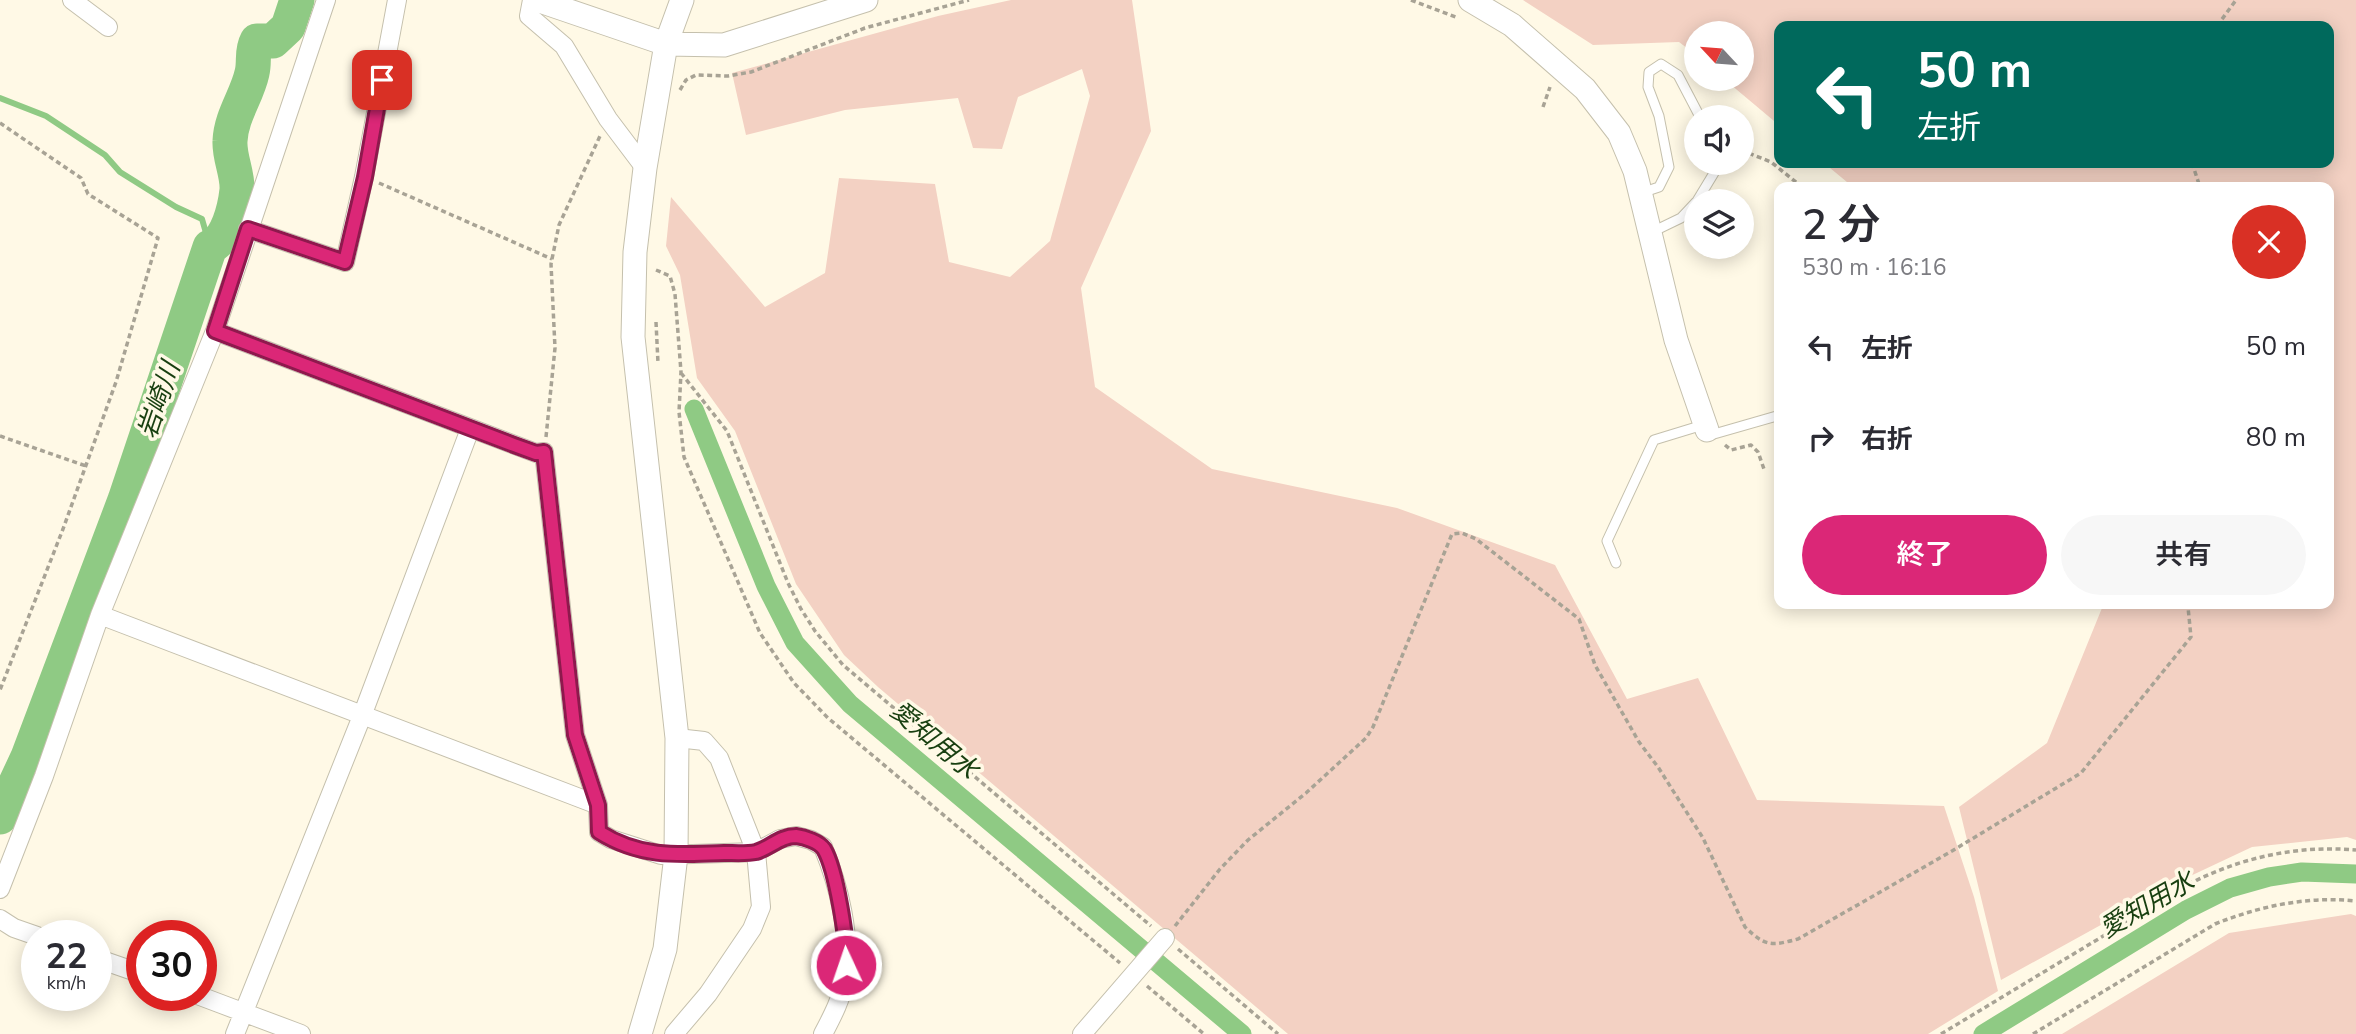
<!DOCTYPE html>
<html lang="ja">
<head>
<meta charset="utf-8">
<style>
  body { margin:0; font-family:"Nunito Sans","Noto Sans JP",sans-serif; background:#f7f7f7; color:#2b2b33; height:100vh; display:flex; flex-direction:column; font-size:26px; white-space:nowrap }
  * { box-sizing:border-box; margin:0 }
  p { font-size:23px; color:#7c7c81 }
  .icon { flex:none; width:38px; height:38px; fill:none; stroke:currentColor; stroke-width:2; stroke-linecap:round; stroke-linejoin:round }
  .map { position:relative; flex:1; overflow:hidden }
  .sheet { position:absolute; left:1774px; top:182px; width:560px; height:427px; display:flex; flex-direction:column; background:#fff; border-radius:14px; box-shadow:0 4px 18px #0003 }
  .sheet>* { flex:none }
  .guide { position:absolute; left:1774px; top:21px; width:560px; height:147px; border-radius:14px; box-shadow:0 4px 18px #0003; background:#00695c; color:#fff; overflow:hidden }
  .needle { width:46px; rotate:296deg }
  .controls { position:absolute; left:1684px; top:21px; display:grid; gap:14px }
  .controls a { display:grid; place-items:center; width:70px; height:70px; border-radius:50%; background:#fff; box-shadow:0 4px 18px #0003; font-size:35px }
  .speed { position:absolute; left:21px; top:920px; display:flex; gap:14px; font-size:35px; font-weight:700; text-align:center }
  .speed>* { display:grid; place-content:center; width:91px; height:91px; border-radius:50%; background:#fff; box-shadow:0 4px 18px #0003; line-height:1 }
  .speed small { font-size:18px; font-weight:400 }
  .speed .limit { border:10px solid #d22; background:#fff; color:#111 }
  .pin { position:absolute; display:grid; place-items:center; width:60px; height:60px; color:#fff; margin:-30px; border-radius:14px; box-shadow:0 4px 10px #0006 }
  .me { position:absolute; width:77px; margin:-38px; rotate:357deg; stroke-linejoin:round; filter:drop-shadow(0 0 5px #0008) }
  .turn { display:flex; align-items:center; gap:24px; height:147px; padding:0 28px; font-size:32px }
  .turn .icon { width:91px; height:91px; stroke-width:2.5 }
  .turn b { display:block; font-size:49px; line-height:60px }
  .round { display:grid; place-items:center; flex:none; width:74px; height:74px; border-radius:37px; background:#f7f7f7 }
  .headline { display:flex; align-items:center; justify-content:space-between; height:119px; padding:0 28px }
  h1 { font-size:42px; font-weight:600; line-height:52px }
  .primary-button { display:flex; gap:14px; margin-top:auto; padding:14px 28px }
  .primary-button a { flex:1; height:80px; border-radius:42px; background:#db2777; color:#fff; font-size:28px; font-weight:600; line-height:80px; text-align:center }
  .primary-button a+a { background:#f7f7f7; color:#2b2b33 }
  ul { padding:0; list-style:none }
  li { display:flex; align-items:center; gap:21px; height:91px; padding:0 28px }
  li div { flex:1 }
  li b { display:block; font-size:26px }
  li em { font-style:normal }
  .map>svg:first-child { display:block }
  .green { fill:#f3d1c3 }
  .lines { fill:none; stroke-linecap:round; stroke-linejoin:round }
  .stream { stroke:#8fca84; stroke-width:6 }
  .canal { stroke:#8fca84; stroke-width:19 }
  .river { stroke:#8fca84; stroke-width:35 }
  .service-casing { stroke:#c5c0ad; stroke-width:11 }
  .minor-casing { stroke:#c5c0ad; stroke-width:20 }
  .tertiary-casing { stroke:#c5c0ad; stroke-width:25 }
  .path { stroke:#a8a395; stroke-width:3.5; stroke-dasharray:5 3.5; stroke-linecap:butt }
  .service { stroke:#fff; stroke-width:9 }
  .minor { stroke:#fff; stroke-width:18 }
  .tertiary { stroke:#fff; stroke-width:23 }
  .route-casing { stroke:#8e194d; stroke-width:18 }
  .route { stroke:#db2777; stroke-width:12 }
  .labels { text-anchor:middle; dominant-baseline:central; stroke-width:7; stroke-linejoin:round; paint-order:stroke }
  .water-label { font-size:26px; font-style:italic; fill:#183f10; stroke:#fff9e6 }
</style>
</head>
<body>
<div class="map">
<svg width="2356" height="1034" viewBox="0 0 2356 1034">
  <rect width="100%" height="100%" fill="#fff9e6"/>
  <path class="green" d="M 1011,0 L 1132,0 L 1151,131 L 1081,288 L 1095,387 L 1212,469 L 1397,508 L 1555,565 L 1627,699 L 1698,678 L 1757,800 L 1944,806 L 1974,897 L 1998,991 L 1928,1034 L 1288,1034 L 878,687 L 844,655 L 796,584 L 735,431 L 697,378 L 680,275 L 666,246 L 671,197 L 765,307 L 825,273 L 839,178 L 935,184 L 949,262 L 1010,277 L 1050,241 L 1090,96 L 1082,69 L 1018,97 L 1002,149 L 973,148 L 958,98 L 845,110 L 746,135 L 732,73 L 938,16 Z
    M 1523,0 L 2356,0 L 2356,840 L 2347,837 L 2252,847 L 2184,879 L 2001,980 L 1959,807 L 2047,743 L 2102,608 L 2101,604 L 2329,604 L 2329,187 L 1853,187 L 1824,163 L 2329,163 L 2329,26 L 1780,26 L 1780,126 L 1724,79 L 1741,79 L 1741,33 L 1696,33 L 1696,55 L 1679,42 L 1593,45 Z
    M 2351,914 L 2356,916 L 2356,1034 L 2062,1034 L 2229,933 Z"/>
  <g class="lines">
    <path class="stream" d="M 0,98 L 46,116 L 105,155 L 120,172 L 176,207 L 202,219 L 210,247"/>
    <path class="canal" d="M 694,409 L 766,586 L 795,643 L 850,704 L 1242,1034
      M 1983,1034 L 2186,910 L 2230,888 L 2269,877 L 2302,872 L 2356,874"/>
    <path class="river" d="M 0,817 L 28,757 L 125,500 L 210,247 C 228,239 235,208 237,190 C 238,174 229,157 230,141 C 231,116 247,96 252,73 C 255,61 251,52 257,41 L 273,41 L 288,27 L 297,0"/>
    <g class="service-casing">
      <path id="service" d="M 1641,193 L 1659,187 L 1669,167 L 1659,116 L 1648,87 L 1649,72 L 1661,64 L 1678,75 L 1700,117
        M 1697,201 L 1720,163
        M 1652,232 L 1681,218 L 1696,202
        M 1708,431 L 1714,434 L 1780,415
        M 1616,563 L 1607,541 L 1654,440 L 1703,425"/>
    </g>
    <g class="minor-casing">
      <path id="minor" d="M 72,0 L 108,27
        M 532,0 L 529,16 L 564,46 L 608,119 L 645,168
        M 248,229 L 345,262 L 364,177 L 397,0
        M 215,331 L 536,453 L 544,452 L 575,735 L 598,805 L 599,832 L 611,839 L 661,855 L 756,852 L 780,839 L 796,836 L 811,840 L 823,847 C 839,886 851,935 845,977 C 843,996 832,1017 823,1034
        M 100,615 L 598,805
        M 0,889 L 44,776 L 100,615 L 215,331 L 326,0
        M 0,919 L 14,928 L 37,936
        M 96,958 L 142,974
        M 200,996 L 301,1034
        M 235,1034 L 362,716 L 470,429
        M 674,1034 L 708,994 L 752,929 L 761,907 L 756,852 L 719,758 L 704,741 L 677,738
        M 1082,1034 L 1165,938"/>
    </g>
    <g class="tertiary-casing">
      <path id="tertiary" d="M 537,0 L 666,44 L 724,45 L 866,0
        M 1470,0 L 1512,25 L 1585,89 L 1619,133 L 1635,171 L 1676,340 L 1707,430
        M 640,1034 L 665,949 L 676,855 L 677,738 L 633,337 L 635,252 L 645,168 L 666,44 L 682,0"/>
    </g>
    <path class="path" d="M 1411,0 L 1458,18
      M 2217,26 L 2236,0
      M 680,90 L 686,80 L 696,75 L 728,76 L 751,72 L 865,28 L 969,0
      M 1543,107 L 1550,87
      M 0,123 L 81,178 L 88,194 L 158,238 L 116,382 L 63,529 L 0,690
      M 1741,150 L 1771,162 L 1802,187
      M 2192,163 L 2200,187
      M 379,183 L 552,259
      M 656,270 L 670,276 L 675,294 L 681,372 L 679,412 L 684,457 L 760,633 L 794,683 L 828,718 L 1120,963
      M 656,322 L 658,363
      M 681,373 L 727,431 L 788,583 L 801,609 L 815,631 L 843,665 L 1151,926
      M 0,436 L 86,466
      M 546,437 L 555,348 L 551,264 L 559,225 L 600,136
      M 1725,445 L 1731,450 L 1751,445 L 1758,452 L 1765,472
      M 1175,926 L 1220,869 L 1248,840 L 1306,793 L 1366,738 L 1373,727 L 1452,534 L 1462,533 L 1476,539 L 1579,619 L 1595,665 L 1639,742 L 1658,767 L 1703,838 L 1745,927 C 1766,947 1771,946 1798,939 L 1952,851 L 2081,773 L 2191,637 L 2188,607 L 2185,604
      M 1178,949 L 1278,1034
      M 1147,986 L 1204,1034
      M 1941,1034 L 2191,883 C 2242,857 2299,845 2356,850
      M 2033,1034 L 2215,924 C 2260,906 2307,896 2356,901"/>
    <use href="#service" class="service"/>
    <use href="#minor" class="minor"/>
    <use href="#tertiary" class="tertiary"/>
  </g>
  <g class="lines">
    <g class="route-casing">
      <path id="route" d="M 382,80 L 365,177 L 345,262 L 248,229 L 215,331 L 514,445 L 536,453 L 544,452 L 575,735 L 598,805 L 599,832 C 640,858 678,855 724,853 C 734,853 747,854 756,852 C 770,848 780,836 796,836 C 805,837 819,842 824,849 C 836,869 848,942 846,965"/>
    </g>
    <use href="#route" class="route"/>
  </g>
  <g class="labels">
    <g class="water-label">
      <text transform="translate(159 400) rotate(-71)">岩崎川</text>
      <text transform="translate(934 740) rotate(40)">愛知用水</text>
      <text transform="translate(2147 905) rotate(-30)">愛知用水</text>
    </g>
  </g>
</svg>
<div class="controls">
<a><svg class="needle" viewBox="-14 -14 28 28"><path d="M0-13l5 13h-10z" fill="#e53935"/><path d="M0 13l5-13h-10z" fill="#7c7c81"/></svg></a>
<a><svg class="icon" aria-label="sound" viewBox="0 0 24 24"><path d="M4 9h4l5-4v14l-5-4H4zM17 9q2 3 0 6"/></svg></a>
<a><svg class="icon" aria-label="layers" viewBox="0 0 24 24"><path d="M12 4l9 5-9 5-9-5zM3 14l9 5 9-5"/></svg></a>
</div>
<div class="speed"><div>22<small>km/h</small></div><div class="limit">30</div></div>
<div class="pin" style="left:382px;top:80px;background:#d93025"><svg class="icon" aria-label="arrive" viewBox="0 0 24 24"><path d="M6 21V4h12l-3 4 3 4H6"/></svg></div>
<svg class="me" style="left:846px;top:965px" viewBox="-20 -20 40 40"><circle r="17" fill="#db2777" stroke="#fff" stroke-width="3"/><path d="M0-11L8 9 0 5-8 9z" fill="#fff"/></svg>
<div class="guide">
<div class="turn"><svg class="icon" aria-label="left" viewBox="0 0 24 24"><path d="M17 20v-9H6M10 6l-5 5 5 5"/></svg><div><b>50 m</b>左折</div></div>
</div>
<section class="sheet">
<div class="headline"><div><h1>2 分</h1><p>530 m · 16:16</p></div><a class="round" style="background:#d93025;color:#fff"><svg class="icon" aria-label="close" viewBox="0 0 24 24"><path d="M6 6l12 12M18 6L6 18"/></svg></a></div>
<ul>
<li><svg class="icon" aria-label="left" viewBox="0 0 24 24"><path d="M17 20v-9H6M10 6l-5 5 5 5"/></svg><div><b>左折</b></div><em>50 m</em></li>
<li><svg class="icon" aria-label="right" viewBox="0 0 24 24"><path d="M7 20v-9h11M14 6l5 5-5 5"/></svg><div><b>右折</b></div><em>80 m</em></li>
</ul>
<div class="primary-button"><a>終了</a><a>共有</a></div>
</section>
</div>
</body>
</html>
